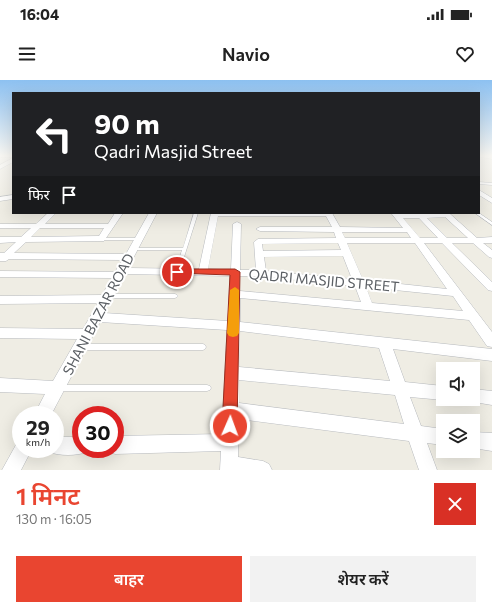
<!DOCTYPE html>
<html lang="hi">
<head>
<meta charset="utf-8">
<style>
  body { margin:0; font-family:Commissioner,"Noto Sans Devanagari",sans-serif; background:#f2f2f2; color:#222; height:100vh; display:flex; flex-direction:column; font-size:15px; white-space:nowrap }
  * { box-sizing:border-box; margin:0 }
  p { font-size:13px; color:#767676 }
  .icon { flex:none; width:22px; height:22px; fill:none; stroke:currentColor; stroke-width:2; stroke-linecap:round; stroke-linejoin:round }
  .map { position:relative; height:390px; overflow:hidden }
  .side { display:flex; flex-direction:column; background:#fff; flex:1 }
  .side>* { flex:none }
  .hud { position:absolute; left:12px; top:12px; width:468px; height:122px; border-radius:0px; box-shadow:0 4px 16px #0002; background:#202124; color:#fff; overflow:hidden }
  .fabs { position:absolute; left:436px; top:282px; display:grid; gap:8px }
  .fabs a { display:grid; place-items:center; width:44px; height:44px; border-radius:0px; background:#fff; box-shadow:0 4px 16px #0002; font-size:20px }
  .speed { position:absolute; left:12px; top:326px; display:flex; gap:8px; font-size:20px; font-weight:700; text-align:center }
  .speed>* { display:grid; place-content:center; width:52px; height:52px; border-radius:50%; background:#fff; box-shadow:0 4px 16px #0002; line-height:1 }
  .speed small { font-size:10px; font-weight:400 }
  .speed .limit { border:6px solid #d22; background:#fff; color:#111 }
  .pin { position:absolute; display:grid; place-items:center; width:34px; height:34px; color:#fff; margin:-17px; border:2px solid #fff; border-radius:50%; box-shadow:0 1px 4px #0007 }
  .me { position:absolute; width:44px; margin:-22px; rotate:2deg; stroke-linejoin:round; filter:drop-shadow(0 0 3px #0008) }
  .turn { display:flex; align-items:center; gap:14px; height:84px; padding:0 16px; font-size:18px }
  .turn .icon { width:52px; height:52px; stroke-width:2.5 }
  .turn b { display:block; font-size:28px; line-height:34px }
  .then { display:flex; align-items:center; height:38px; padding:0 16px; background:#0003; gap:8px; font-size:15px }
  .round { display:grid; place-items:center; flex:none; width:42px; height:42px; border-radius:0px; background:#f2f2f2 }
  .head { display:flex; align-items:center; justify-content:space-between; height:68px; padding:0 16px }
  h1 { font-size:24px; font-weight:600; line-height:30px; color:#e94530 }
  .cta { display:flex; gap:8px; margin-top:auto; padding:8px 16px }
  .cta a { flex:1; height:46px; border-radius:0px; background:#e94530; color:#fff; font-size:16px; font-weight:600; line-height:46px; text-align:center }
  .cta a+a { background:#f2f2f2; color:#222 }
  .status { display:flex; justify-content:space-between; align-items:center; height:28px; padding:0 20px; background:#fff; direction:ltr }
  .status svg { height:11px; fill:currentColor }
  header { display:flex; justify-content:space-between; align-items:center; height:52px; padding:0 16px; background:#fff; font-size:18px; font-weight:600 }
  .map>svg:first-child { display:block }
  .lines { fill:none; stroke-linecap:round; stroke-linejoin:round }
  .lane-casing { stroke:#b7babe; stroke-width:1 }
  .street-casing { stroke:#b7babe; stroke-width:1 }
  .lane { fill:#fff; fill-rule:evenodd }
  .street { fill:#fff; fill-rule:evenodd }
  .route { fill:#e94530; stroke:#972d1f }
  .slow { fill:#f59e0b }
  .labels { text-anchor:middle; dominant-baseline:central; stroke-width:4; stroke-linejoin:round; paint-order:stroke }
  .street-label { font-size:14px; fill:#5c6065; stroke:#fff }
</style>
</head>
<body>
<div class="status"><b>16:04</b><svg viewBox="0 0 49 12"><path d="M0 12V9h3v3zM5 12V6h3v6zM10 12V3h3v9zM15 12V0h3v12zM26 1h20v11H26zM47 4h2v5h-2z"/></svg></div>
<header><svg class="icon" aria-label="menu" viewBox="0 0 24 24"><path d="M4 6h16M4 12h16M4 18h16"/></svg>Navio<svg class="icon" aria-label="heart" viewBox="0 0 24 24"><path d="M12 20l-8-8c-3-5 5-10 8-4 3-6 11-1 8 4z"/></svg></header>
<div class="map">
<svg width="492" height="390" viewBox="0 0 492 390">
  <rect width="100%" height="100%" fill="#efede4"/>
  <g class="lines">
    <g class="lane-casing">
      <path id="lane" d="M 479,102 L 492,103 L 492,105 L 479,104 Z
        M 194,133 L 198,133 L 179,193 L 175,193 L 175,192 L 182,170 L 133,170 L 131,169 L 133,168 L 183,168 Z
        M 475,133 L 479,133 L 492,142 L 492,145 Z
        M 99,158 L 138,158 L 140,159 L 138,160 L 99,160 Z
        M 107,214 L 175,214 L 177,215 L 178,216 L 177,217 L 175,218 L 107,218 L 105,217 L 104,216 L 105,215 Z
        M 81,264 L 203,264 L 205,265 L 206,267 L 205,269 L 203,270 L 81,270 L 79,269 L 78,267 L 79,265 Z
        M 59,305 L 207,305 L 210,306 L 211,308 L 210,310 L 207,311 L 59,311 L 56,310 L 55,308 L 56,306 Z"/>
    </g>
    <g class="street-casing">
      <path id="street" d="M 0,76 L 13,76 L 13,77 L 0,77 Z
        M 479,76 L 492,76 L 492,79 L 481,77 Z
        M 13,78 L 13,82 L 0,89 L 0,85 Z
        M 479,110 L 492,118 L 492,123 L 479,115 Z
        M 13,115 L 13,119 L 0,121 L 0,117 Z
        M 48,133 L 56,133 L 45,144 L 108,144 L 115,133 L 123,133 L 104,161 L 26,162 L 14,173 L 126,174 L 149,133 L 157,133 L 128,188 L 199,189 L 211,133 L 332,133 L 340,147 L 403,148 L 391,133 L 449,133 L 477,158 L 492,157 L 492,163 L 483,163 L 492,170 L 492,178 L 489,177 L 473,163 L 452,163 L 492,202 L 492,211 L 488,210 L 442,163 L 424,163 L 492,252 L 492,267 L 487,266 L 469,240 L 240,218 L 240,242 L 492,269 L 492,281 L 393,269 L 405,302 L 443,306 L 443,319 L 446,319 L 443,320 L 410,317 L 421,346 L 443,349 L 443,365 L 427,363 L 437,390 L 419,390 L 409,361 L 239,339 L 238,377 L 263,381 L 269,384 L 272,390 L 220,390 L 221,371 L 115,374 L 109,371 L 108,369 L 115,369 L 115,356 L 222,354 L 227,250 L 100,242 L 51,335 L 34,335 L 45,314 L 0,312 L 0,298 L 53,301 L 77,259 L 0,258 L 0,248 L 83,249 L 98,223 L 0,224 L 0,216 L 102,215 L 112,198 L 0,197 L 0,191 L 115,192 L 122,180 L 9,179 L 6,181 L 0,181 L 0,173 L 4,173 L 16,162 L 0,163 L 0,157 L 21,157 L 31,148 L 0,148 L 0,144 L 36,144 ZM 218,136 L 326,136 L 332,147 L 260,147 L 256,149 L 260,151 L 334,152 L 336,158 L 258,159 L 254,162 L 256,190 L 240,190 L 241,144 L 237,142 L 233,144 L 231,190 L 208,189 ZM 445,137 L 468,158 L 447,158 L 427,138 ZM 403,138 L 419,138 L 438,158 L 420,158 ZM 40,148 L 104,148 L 99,156 L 31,157 ZM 342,152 L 407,152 L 411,158 L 345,158 ZM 338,163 L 341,170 L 263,171 L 262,164 ZM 347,163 L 415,163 L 447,209 L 363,200 ZM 343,176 L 352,199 L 266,191 L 264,177 ZM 125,194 L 230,196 L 228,241 L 104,233 ZM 240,196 L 257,196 L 355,206 L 361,222 L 240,211 ZM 366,207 L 453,216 L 463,231 L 372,223 ZM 240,251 L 379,268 L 390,301 L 239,287 ZM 239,300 L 395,315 L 404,344 L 239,323 Z
        M 473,309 L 492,311 L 492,325 L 468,321 L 467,319 L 473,319 Z
        M 473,352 L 492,353 L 492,371 L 473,368 Z
        M 55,357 L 81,357 L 81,369 L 88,369 L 87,372 C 76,376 60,376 49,372 L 48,369 L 55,369 Z
        M 21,361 L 21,369 L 32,369 L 21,390 L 2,390 L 17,363 Z"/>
    </g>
    <use href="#lane" class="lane"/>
    <use href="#street" class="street"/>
  </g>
  <linearGradient id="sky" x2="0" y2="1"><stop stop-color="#8dc1f1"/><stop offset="0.58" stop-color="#f8f7f3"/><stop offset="1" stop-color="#f8f7f3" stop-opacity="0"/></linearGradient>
  <rect width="492" height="130" fill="url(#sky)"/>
  <path class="route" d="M 177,189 L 235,189 L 240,192 L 237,346 L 235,351 L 230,353 L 224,351 L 222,346 L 230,195 L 174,193 L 172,192 Z"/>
  <path class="slow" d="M 235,207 L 239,210 L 239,253 L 237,256 L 233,257 L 229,256 L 227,253 L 230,210 Z"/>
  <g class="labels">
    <g class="street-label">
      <text transform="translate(324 200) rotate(5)">QADRI MASJID STREET</text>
      <text transform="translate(98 234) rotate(-62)">SHANI BAZAR ROAD</text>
    </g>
  </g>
</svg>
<div class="fabs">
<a><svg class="icon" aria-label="sound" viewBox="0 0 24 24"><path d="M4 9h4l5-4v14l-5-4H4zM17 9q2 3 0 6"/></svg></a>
<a><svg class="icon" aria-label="layers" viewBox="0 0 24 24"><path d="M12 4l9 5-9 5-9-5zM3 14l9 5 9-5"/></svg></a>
</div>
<div class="speed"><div>29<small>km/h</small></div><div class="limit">30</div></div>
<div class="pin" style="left:177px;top:192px;background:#d93025"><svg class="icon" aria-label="arrive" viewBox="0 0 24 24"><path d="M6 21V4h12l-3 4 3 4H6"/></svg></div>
<svg class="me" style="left:230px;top:346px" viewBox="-20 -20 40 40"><circle r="17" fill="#e94530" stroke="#fff" stroke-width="3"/><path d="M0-11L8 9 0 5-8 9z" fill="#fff"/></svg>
<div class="hud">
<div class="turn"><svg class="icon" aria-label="left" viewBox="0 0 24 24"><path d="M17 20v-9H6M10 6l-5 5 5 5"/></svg><div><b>90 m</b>Qadri Masjid Street</div></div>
<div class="then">फिर<svg class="icon" aria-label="arrive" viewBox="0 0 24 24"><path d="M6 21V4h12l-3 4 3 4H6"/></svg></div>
</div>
</div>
<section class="side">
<div class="head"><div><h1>1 मिनट</h1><p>130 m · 16:05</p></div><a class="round" style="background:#d93025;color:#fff"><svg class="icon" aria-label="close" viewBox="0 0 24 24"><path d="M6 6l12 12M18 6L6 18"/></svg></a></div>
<div class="cta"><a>बाहर</a><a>शेयर करें</a></div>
</section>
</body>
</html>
